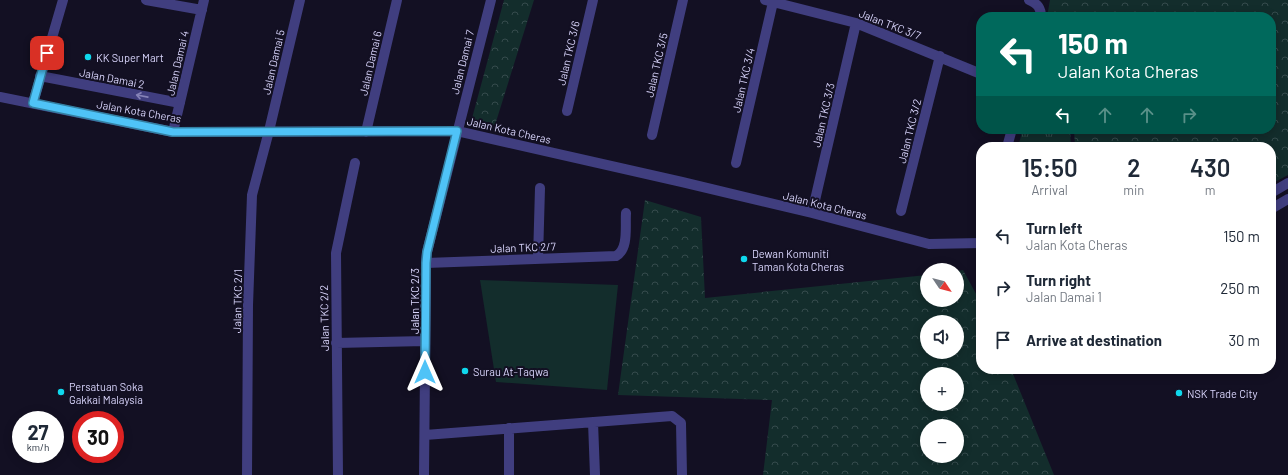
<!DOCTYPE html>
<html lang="en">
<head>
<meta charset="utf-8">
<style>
  body { margin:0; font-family:Barlow,sans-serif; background:#f6f6f7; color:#1f2937; height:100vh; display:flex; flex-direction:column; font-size:15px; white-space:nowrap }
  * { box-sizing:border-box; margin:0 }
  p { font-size:13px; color:#747a83 }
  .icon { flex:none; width:22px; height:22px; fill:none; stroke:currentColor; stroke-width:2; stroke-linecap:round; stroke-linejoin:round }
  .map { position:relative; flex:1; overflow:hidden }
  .drawer { position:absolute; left:976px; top:142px; width:300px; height:232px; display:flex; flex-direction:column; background:#fff; border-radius:16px; box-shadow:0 2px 10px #0003 }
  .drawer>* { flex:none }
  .guide { position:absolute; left:976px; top:12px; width:300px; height:122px; border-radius:16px; box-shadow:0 2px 10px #0003; background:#00695c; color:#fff; overflow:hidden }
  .needle { width:26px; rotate:125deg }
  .tools { position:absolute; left:920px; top:263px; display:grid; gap:8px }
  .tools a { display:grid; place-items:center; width:44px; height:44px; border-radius:50%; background:#fff; box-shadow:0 2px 10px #0003; font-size:20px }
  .speed { position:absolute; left:12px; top:411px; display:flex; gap:8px; font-size:20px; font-weight:700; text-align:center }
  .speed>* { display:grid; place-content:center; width:52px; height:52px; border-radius:50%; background:#fff; box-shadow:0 2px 10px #0003; line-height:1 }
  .speed small { font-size:10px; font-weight:400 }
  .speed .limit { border:6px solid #d22; background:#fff; color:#111 }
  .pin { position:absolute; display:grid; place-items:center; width:34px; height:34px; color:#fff; margin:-17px; border-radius:8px; box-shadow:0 2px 6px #0006 }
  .me { position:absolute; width:44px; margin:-22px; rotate:0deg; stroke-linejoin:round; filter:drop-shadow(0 0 3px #0008) }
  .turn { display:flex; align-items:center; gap:14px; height:84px; padding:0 16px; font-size:18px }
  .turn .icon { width:52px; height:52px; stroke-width:2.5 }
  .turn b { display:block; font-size:28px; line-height:34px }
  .lanes { display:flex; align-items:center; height:38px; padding:0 16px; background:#0003; justify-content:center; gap:20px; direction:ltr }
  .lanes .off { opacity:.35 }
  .eta { display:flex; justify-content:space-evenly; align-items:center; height:68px; text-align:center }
  .eta b { font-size:24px; font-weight:600; line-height:28px }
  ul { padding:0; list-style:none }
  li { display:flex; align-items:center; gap:12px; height:52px; padding:0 16px }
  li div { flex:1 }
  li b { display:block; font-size:15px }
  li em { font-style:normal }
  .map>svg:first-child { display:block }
  .grass { fill:url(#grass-tufts) }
  .forest { fill:url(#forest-crowns); fill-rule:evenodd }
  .garden { fill:#132d2c }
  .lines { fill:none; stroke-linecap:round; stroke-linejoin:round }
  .minor { stroke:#403e7f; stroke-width:10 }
  .oneway { stroke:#8582b7 }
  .route-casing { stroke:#337fa1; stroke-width:10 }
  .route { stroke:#4fc3f7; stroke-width:7 }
  .poi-dot { fill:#0fd8ed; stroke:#131023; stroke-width:1.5 }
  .labels { text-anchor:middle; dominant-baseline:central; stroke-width:4; stroke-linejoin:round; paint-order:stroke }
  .street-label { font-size:11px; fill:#d9d5fc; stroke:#131023 }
  .poi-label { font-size:11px; fill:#d9d5fc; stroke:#131023; text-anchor:start }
</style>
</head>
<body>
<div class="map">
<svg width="1288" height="475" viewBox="0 0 1288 475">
  <defs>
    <pattern id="grass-tufts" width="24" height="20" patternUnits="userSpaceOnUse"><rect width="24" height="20" fill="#132d2c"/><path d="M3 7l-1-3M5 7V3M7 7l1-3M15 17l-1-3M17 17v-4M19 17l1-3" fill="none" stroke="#354b4c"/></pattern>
    <pattern id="forest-crowns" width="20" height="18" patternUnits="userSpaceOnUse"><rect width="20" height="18" fill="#132d2c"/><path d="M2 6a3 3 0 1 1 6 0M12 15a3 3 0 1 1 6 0" fill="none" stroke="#354b4c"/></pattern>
  </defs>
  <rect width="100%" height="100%" fill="#131023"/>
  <path class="grass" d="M 1023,129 L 1070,129 L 1071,147 L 1018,147 Z"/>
  <path class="forest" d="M 504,0 L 534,0 L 495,125 L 471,122 Z
    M 1050,0 L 1288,0 L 1288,175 L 1271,184 L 1271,147 L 1075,147 L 1074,129 L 1271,129 L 1271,17 L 1047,17 Z
    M 645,200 L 701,217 L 705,298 L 927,275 L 927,300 L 957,300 L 957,271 L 963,270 L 981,303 L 981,369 L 1011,369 L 1054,475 L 763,475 L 772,400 L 618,395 ZM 927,322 L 957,322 L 957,352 L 927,352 ZM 927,374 L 957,374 L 957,404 L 927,404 ZM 927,426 L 957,426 L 957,456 L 927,456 Z"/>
  <path class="garden" d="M 480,280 L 618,285 L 607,390 L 496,382 Z"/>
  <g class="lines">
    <path class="minor" d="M 146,0 L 202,10
      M 765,0 L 856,23 L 981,74
      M 1029,0 C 1038,4 1041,8 1041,17
      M 40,76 L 180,103
      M 0,97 L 173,132 L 457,131 L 682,182 L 812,213 L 929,244 L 981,243
      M 33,103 L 63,0
      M 567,111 L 593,0
      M 173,132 L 204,0
      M 366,132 L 397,0
      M 652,135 L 683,0
      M 1007,147 L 1012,129
      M 736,163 L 773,2
      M 1271,193 L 1288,183
      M 1271,209 L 1288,199
      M 901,211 L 940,56
      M 812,213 L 856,23
      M 538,259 L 540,188
      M 426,263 L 616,256 C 629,249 625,226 626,213
      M 336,343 L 425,341
      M 593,422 L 595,475
      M 509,428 L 509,475
      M 425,435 L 672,416 L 681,423 L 682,475
      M 247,475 L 248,305 L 252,195 L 269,131 L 300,0
      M 338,475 L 336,253 L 355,163
      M 424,475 L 426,263 L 427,252 L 491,0"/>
  </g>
  <defs><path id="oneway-shaft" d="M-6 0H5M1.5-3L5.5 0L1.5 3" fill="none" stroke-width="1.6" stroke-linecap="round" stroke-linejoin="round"/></defs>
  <use class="oneway" href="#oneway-shaft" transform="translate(142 96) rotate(-169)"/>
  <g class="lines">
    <g class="route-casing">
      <path id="route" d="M 47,53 L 33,103 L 173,132 L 457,131 L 427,252 L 426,263 L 425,372"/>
    </g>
    <use href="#route" class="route"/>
  </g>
  <g class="poi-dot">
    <circle cx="88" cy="57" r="4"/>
    <circle cx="744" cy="259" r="4"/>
    <circle cx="465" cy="371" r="4"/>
    <circle cx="61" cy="392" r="4"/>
    <circle cx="1179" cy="393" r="4"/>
  </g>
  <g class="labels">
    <g class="street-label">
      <text transform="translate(890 24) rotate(21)">Jalan TKC 3/7</text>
      <text transform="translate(568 53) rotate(-77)">Jalan TKC 3/6</text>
      <text transform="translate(273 62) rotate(-77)">Jalan Damai 5</text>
      <text transform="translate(462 62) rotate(-76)">Jalan Damai 7</text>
      <text transform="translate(177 63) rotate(-77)">Jalan Damai 4</text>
      <text transform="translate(370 63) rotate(-77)">Jalan Damai 6</text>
      <text transform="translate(656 65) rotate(-77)">Jalan TKC 3/5</text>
      <text transform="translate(112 78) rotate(11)">Jalan Damai 2</text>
      <text transform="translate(743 80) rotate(-77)">Jalan TKC 3/4</text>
      <text transform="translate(139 111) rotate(10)">Jalan Kota Cheras</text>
      <text transform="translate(823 115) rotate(-77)">Jalan TKC 3/3</text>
      <text transform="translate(509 130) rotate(13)">Jalan Kota Cheras</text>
      <text transform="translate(909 131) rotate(-76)">Jalan TKC 3/2</text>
      <text transform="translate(825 205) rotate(14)">Jalan Kota Cheras</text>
      <text transform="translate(523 247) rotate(-2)">Jalan TKC 2/7</text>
      <text transform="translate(237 301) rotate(-89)">Jalan TKC 2/1</text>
      <text transform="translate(414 301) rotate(-90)">Jalan TKC 2/3</text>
      <text transform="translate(324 318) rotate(-91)">Jalan TKC 2/2</text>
    </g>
    <g class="poi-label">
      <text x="96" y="57">KK Super Mart</text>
      <text x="752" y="253">Dewan Komuniti<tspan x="752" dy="13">Taman Kota Cheras</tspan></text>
      <text x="473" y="371">Surau At-Taqwa</text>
      <text x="69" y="386">Persatuan Soka<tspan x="69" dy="13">Gakkai Malaysia</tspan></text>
      <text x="1187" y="393">NSK Trade City</text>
    </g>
  </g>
</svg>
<div class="tools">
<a><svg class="needle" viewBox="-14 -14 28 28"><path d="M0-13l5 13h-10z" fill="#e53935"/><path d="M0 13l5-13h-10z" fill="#747a83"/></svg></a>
<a><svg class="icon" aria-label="sound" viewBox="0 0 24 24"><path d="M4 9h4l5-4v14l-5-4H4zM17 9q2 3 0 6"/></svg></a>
<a>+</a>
<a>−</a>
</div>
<div class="speed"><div>27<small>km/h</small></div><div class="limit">30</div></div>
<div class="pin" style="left:47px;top:53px;background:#d93025"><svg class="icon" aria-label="arrive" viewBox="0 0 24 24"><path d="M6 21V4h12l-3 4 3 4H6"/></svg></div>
<svg class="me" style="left:425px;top:372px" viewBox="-20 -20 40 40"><path d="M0-17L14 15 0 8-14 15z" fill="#4fc3f7" stroke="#fff" stroke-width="4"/></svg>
<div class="guide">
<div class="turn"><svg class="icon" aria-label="left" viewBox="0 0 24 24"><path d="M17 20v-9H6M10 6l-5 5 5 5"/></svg><div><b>150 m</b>Jalan Kota Cheras</div></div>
<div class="lanes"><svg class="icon" aria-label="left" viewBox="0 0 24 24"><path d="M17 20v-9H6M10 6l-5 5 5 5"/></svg><svg class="icon off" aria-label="ahead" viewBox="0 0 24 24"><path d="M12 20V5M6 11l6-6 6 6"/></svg><svg class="icon off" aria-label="ahead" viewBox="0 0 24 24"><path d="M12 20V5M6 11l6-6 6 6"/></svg><svg class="icon off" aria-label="right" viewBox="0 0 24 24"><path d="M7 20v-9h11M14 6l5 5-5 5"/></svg></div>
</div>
<section class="drawer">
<div class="eta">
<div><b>15:50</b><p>Arrival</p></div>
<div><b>2</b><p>min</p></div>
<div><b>430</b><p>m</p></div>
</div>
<ul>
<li><svg class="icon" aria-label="left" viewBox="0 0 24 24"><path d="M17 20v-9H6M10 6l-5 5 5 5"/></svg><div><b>Turn left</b><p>Jalan Kota Cheras</p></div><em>150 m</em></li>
<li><svg class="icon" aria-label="right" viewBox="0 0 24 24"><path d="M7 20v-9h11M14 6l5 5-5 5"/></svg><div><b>Turn right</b><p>Jalan Damai 1</p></div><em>250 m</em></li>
<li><svg class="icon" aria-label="arrive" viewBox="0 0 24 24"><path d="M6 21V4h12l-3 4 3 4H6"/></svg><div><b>Arrive at destination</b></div><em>30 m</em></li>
</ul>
</section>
</div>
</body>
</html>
